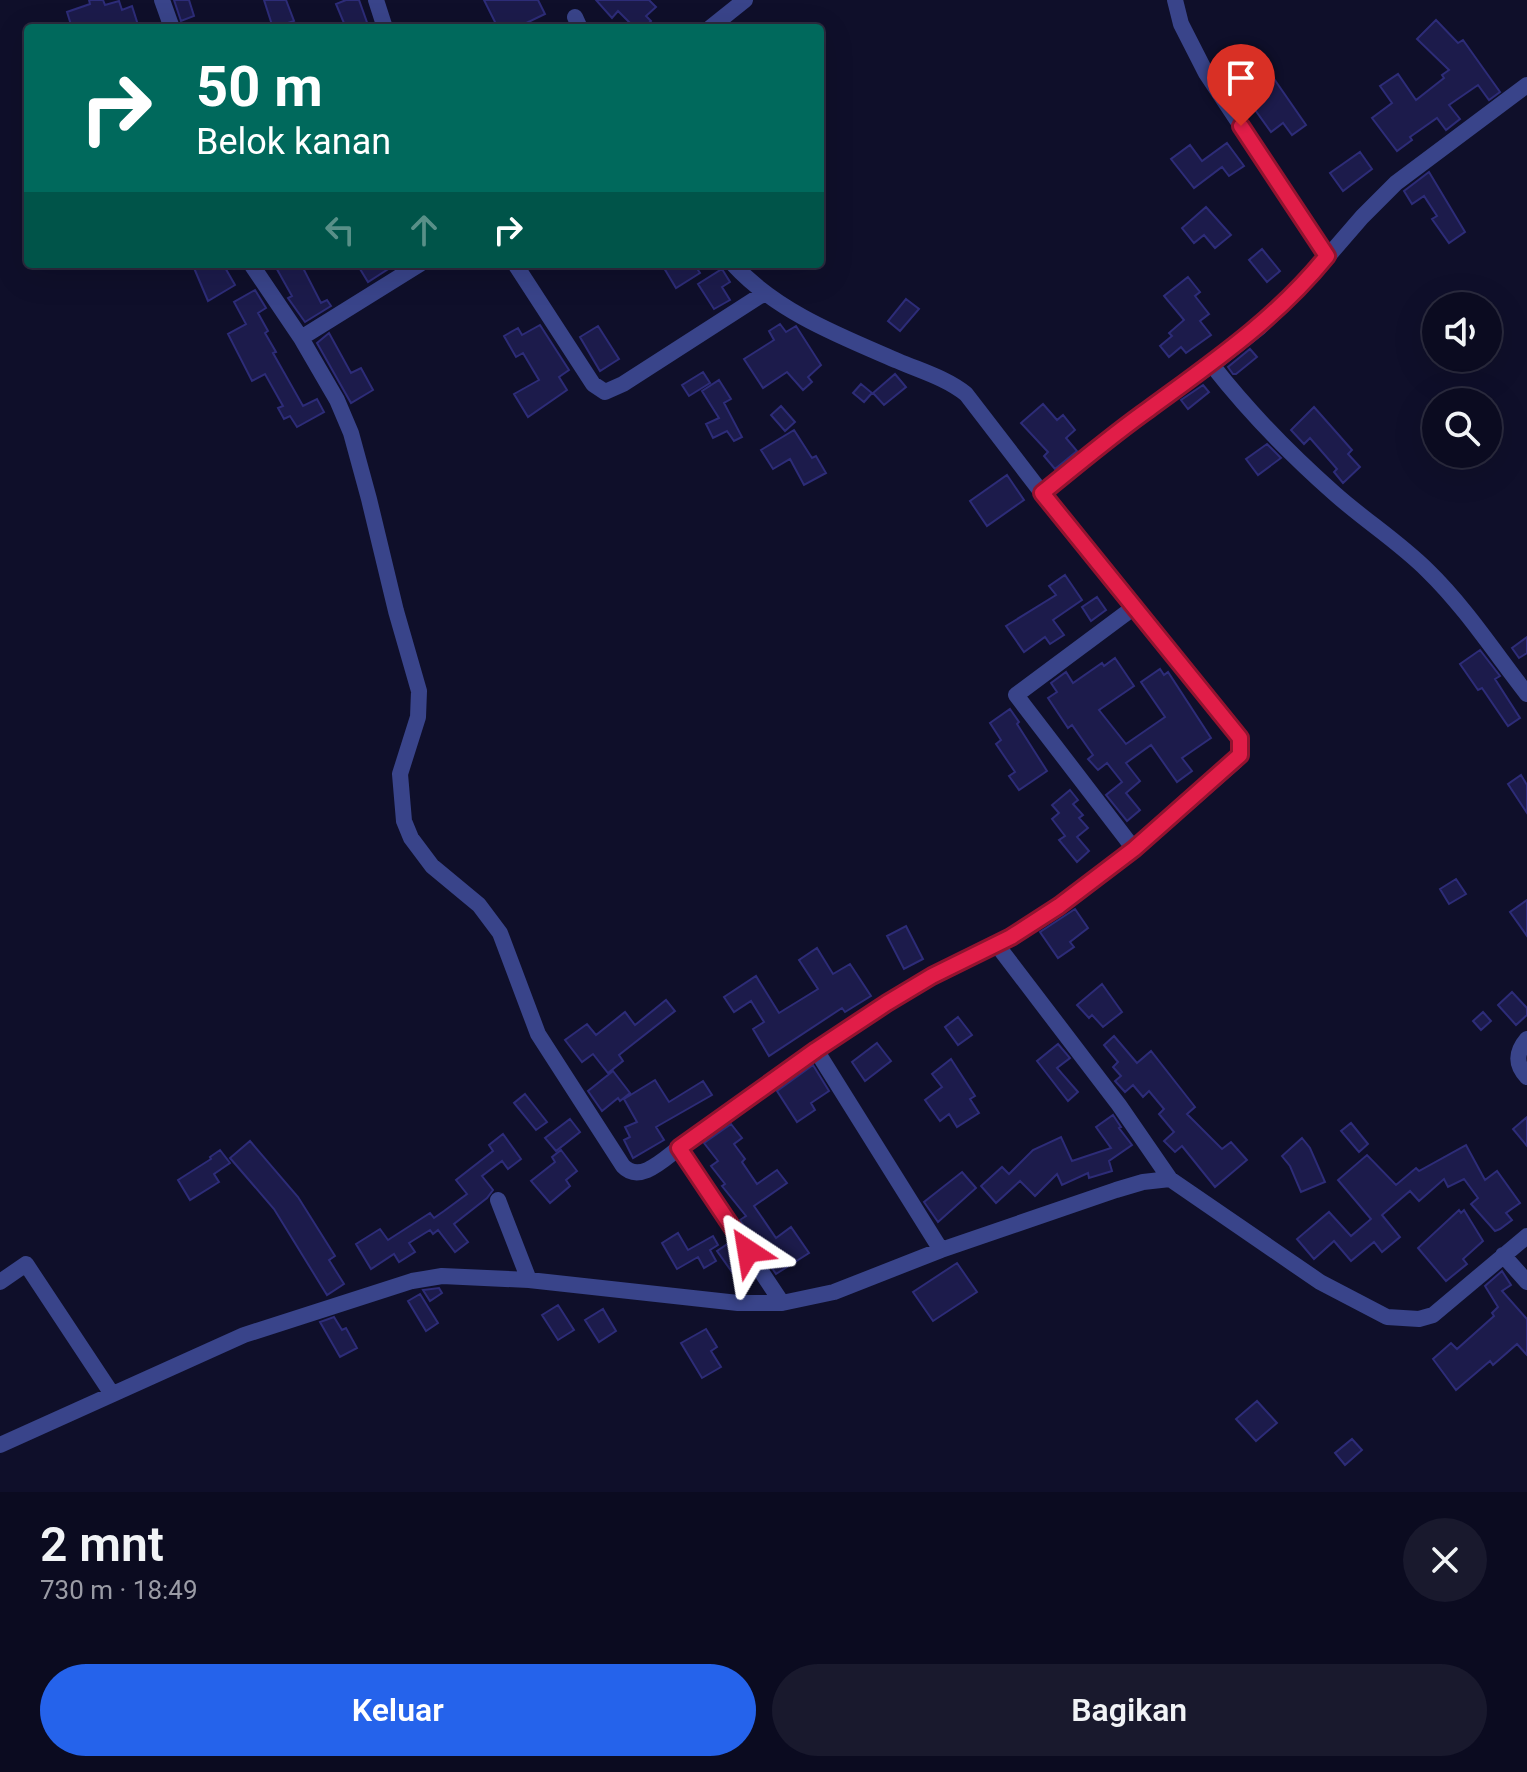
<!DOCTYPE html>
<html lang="id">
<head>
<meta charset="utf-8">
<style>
  body { margin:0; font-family:Roboto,sans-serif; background:#19192d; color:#f1f3f6; height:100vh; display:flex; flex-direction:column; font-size:30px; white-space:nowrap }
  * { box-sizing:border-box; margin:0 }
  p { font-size:26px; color:#9a9ba5 }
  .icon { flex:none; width:44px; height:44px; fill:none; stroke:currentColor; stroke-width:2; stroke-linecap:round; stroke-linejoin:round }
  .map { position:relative; height:1492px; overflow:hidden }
  .details { display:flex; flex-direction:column; background:#0b0b20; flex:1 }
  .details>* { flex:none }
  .hud { position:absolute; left:24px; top:24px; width:800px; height:244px; border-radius:8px; box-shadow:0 8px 32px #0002,0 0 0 2px #2b2b3e; background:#00695c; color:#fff; overflow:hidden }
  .fabs { position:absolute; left:1422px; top:292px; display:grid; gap:16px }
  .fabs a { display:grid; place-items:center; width:80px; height:80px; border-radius:50%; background:#0b0b20; box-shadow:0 8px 32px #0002,0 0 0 2px #2b2b3e; font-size:40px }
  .pin { position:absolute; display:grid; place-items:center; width:68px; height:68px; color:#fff; margin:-82px -34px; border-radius:50% 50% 50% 0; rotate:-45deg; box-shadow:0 0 8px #0007 }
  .pin .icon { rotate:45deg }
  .me { position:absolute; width:88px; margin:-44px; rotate:327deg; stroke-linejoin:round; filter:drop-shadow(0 0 6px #0008) }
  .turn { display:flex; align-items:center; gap:28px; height:168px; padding:0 40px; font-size:36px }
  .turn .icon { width:104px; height:104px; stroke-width:2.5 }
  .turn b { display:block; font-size:56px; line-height:68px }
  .lanes { display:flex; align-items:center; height:76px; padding:0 40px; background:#0003; justify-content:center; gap:40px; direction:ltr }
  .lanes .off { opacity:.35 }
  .round { display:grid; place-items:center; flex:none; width:84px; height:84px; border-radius:42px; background:#19192d }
  .overview { display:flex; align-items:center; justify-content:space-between; height:136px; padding:0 40px }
  h1 { font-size:48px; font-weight:600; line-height:60px }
  .button { display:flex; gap:16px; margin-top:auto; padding:16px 40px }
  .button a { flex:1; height:92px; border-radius:48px; background:#2563eb; color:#fff; font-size:32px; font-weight:600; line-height:92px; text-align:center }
  .button a+a { background:#19192d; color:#f1f3f6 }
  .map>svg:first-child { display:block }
  .building { fill:#1c1b4b; stroke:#2d2c78; stroke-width:2 }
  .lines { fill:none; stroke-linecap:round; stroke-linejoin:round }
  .minor { stroke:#39448a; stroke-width:16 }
  .route-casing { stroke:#92132f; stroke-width:20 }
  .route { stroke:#e11d48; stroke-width:14 }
</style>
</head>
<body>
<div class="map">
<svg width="1527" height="1492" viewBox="0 0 1527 1492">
  <rect width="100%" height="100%" fill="#0f0f2a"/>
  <path class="building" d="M 89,0 L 103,0 L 105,5 L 119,1 L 122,10 L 132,6 L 138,25 L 130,28 L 72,28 L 67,12 L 90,4 Z
    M 174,0 L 189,0 L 194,16 L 181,21 Z
    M 264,0 L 286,0 L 294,21 L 273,28 Z
    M 346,0 L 359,0 L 369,28 L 346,28 L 336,4 Z
    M 484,0 L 538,0 L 545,14 L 516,28 L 498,28 Z
    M 596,0 L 649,0 L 656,7 L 646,16 L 651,21 L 644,28 L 635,28 L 618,11 L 612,18 Z
    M 1436,20 L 1458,43 L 1463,40 L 1500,92 L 1489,100 L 1478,85 L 1449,105 L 1460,119 L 1446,130 L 1437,118 L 1410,137 L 1412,140 L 1397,151 L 1372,118 L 1392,103 L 1380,86 L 1398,74 L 1416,100 L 1444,78 L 1442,75 L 1449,70 L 1417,39 Z
    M 1270,73 L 1306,125 L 1292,135 L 1283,123 L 1271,132 L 1243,93 Z
    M 1227,143 L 1244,166 L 1229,176 L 1222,167 L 1194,188 L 1171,159 L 1190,145 L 1202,161 Z
    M 1360,152 L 1372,169 L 1343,191 L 1330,173 Z
    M 1429,172 L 1465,232 L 1449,243 L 1432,219 L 1437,216 L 1424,196 L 1412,204 L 1404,191 Z
    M 1206,207 L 1231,235 L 1215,248 L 1204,235 L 1194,243 L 1182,228 Z
    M 1262,249 L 1280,271 L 1267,282 L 1249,260 Z
    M 200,264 L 223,264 L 235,285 L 208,301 L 194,268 Z
    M 274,264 L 301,264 L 321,303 L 327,300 L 331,306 L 305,322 L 288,298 L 292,296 Z
    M 357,264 L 396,264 L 368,282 Z
    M 670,264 L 694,264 L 700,273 L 676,288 L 664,268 Z
    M 722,269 L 730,282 L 722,287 L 730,300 L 714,309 L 698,284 Z
    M 1188,277 L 1200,292 L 1195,296 L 1209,314 L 1200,321 L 1211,335 L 1186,353 L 1181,347 L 1169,357 L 1160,346 L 1172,336 L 1169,333 L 1184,320 L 1164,296 Z
    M 255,290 L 266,308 L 258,313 L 268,331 L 265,333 L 276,352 L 273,353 L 303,406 L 317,399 L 324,412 L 297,427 L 290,416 L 284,419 L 278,408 L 283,406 L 265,374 L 252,381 L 228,334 L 246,324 L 234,302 Z
    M 906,299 L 919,309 L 900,331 L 888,321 Z
    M 780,324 L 786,332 L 796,326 L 821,365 L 808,377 L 812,382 L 803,390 L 787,372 L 763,388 L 744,359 L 774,340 L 769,331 Z
    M 540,325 L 569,370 L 559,377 L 567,390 L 528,417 L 514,394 L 539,380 L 523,353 L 516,357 L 504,336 L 518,328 L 522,335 Z
    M 598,326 L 619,359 L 600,371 L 580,337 Z
    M 329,333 L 351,373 L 361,368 L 373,390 L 351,403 L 317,343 Z
    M 1250,349 L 1257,357 L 1236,374 L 1233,374 L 1228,367 Z
    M 703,372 L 710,383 L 689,396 L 682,385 Z
    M 895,374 L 906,387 L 884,405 L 873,393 Z
    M 719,380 L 731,399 L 724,403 L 742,437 L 734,441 L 727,431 L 713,438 L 706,424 L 719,418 L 702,391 Z
    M 861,384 L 872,393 L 864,402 L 853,393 Z
    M 1203,385 L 1209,392 L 1188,409 L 1181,400 Z
    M 1043,404 L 1057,420 L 1063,415 L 1075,430 L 1066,438 L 1077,451 L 1055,469 L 1044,456 L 1048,452 L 1021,423 Z
    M 781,406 L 795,422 L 785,431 L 771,415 Z
    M 1314,407 L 1352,450 L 1348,454 L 1360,467 L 1343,483 L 1334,472 L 1337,469 L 1310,438 L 1304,444 L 1291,430 Z
    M 794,430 L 812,458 L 816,456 L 826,473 L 804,485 L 790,459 L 773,469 L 761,450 Z
    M 1267,444 L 1281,458 L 1258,475 L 1246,459 Z
    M 1007,475 L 1024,500 L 987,526 L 970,501 Z
    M 1065,575 L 1082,600 L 1053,620 L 1064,635 L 1050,644 L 1045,637 L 1024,652 L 1006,626 L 1056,595 L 1049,586 Z
    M 1097,597 L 1106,610 L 1091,621 L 1082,607 Z
    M 1527,637 L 1527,653 L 1519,658 L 1512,648 Z
    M 1480,650 L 1500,676 L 1495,679 L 1520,718 L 1508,726 L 1482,688 L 1478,690 L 1460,664 Z
    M 1115,658 L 1134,686 L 1099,710 L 1126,744 L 1165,717 L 1141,682 L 1160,669 L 1164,675 L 1168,672 L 1211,738 L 1182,758 L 1192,771 L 1177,782 L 1151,745 L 1126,763 L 1140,781 L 1126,793 L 1140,810 L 1127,821 L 1106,795 L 1122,782 L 1107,763 L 1098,770 L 1088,759 L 1093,755 L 1072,725 L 1068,728 L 1048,698 L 1057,692 L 1051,683 L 1066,672 L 1073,683 L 1102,663 L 1104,666 Z
    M 1010,709 L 1019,722 L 1017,724 L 1047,771 L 1019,790 L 1009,776 L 1015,772 L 996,744 L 1001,740 L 990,723 Z
    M 1521,775 L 1527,785 L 1527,813 L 1508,784 Z
    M 1070,790 L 1078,800 L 1073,804 L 1083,815 L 1079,818 L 1088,828 L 1077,837 L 1089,851 L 1077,862 L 1059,840 L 1065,836 L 1052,819 L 1059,813 L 1052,805 Z
    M 1456,879 L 1466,894 L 1449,904 L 1440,889 Z
    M 1527,900 L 1527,936 L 1510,912 Z
    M 1075,909 L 1088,928 L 1070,942 L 1074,947 L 1058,958 L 1040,932 Z
    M 906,926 L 923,959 L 904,969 L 887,936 Z
    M 817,948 L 833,974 L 850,964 L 871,996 L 845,1012 L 842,1008 L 769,1056 L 753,1029 L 764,1022 L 751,1001 L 734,1012 L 724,997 L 756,976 L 779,1013 L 818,989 L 799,960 Z
    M 1102,984 L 1122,1012 L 1103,1027 L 1092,1015 L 1089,1018 L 1077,1005 Z
    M 1512,992 L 1527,1008 L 1527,1015 L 1516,1025 L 1498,1005 Z
    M 666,1000 L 675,1011 L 619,1055 L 623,1061 L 608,1073 L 593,1054 L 582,1062 L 565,1040 L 587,1024 L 596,1035 L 625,1012 L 635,1025 Z
    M 1483,1012 L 1491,1021 L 1481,1030 L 1473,1021 Z
    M 958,1017 L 972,1035 L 958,1045 L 945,1027 Z
    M 1114,1036 L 1137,1063 L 1151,1051 L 1195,1107 L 1187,1114 L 1222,1149 L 1231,1142 L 1247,1160 L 1215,1187 L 1182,1146 L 1175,1152 L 1164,1141 L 1174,1132 L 1159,1114 L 1164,1109 L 1149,1091 L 1143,1097 L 1133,1085 L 1125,1092 L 1115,1081 L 1121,1076 L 1113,1067 L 1118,1062 L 1104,1045 Z
    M 877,1043 L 891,1061 L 865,1081 L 852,1062 Z
    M 1058,1044 L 1070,1058 L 1057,1068 L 1078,1092 L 1068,1101 L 1037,1061 Z
    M 951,1059 L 975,1096 L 970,1099 L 979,1113 L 957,1127 L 949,1114 L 940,1121 L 925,1100 L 942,1087 L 932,1074 Z
    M 813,1065 L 829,1091 L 811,1103 L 815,1110 L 797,1122 L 777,1091 Z
    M 613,1071 L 630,1093 L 620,1101 L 618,1098 L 602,1111 L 588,1091 Z
    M 655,1080 L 669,1102 L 703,1081 L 712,1095 L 656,1127 L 664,1140 L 633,1158 L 624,1140 L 630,1137 L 625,1127 L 637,1122 L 624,1099 Z
    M 525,1094 L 547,1122 L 536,1130 L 514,1103 Z
    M 1113,1115 L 1121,1127 L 1119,1128 L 1132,1145 L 1109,1161 L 1112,1171 L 1089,1178 L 1088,1173 L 1062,1185 L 1057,1174 L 1035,1196 L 1020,1181 L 996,1203 L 981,1186 L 1002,1167 L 1009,1174 L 1033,1150 L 1061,1137 L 1072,1161 L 1111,1148 L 1096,1127 Z
    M 1527,1117 L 1527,1146 L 1513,1129 Z
    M 570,1119 L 580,1132 L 556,1151 L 545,1138 Z
    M 1351,1123 L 1368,1144 L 1359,1152 L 1341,1131 Z
    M 731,1124 L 742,1138 L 734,1144 L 745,1159 L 742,1162 L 757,1184 L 777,1170 L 787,1183 L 754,1206 L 776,1238 L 791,1227 L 809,1253 L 776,1274 L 740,1220 L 746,1216 L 722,1186 L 725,1184 L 711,1166 L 718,1161 L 704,1143 Z
    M 503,1134 L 521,1159 L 508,1169 L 502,1161 L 482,1176 L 493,1190 L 487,1198 L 454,1224 L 468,1242 L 455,1252 L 438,1230 L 433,1234 L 430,1230 L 409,1243 L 415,1252 L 399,1262 L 394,1254 L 371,1269 L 356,1244 L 380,1229 L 388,1240 L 430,1213 L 434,1218 L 444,1211 L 467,1194 L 456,1180 L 493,1151 L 489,1145 Z
    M 1302,1138 L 1310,1148 L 1325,1182 L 1301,1192 L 1290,1166 L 1282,1156 Z
    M 250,1141 L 298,1197 L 335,1256 L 329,1260 L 344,1284 L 327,1295 L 274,1209 L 230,1158 Z
    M 1466,1145 L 1485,1180 L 1497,1171 L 1520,1203 L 1506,1213 L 1512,1220 L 1500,1229 L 1495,1231 L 1471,1204 L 1478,1198 L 1464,1179 L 1448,1187 L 1444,1179 L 1419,1201 L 1410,1191 L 1382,1215 L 1400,1237 L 1382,1252 L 1374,1242 L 1351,1261 L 1334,1241 L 1314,1259 L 1297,1239 L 1329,1212 L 1351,1236 L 1371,1219 L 1338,1180 L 1367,1155 L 1396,1185 L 1416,1168 L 1419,1171 Z
    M 220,1150 L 230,1163 L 214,1174 L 219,1182 L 190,1200 L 178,1180 L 211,1159 L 210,1157 Z
    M 561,1150 L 577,1171 L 566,1180 L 570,1186 L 550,1203 L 531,1181 L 555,1162 L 552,1157 Z
    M 962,1172 L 976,1188 L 938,1222 L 924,1202 Z
    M 1459,1210 L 1461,1213 L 1464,1210 L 1483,1241 L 1463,1259 L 1467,1264 L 1446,1281 L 1418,1248 Z
    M 678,1233 L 688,1250 L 713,1236 L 718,1245 L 710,1250 L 716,1261 L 704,1268 L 698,1257 L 677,1269 L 662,1243 Z
    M 729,1243 L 748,1272 L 737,1279 L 717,1251 Z
    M 957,1263 L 977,1292 L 933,1321 L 913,1292 Z
    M 1502,1271 L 1511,1285 L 1502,1291 L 1527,1319 L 1527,1355 L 1517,1344 L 1493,1365 L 1490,1361 L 1456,1390 L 1433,1359 L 1451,1343 L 1457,1349 L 1494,1316 L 1492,1313 L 1498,1307 L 1485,1286 Z
    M 439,1288 L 442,1293 L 430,1301 L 423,1290 Z
    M 420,1294 L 438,1323 L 426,1331 L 408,1301 Z
    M 558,1305 L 574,1330 L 558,1340 L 542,1315 Z
    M 603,1309 L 616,1331 L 599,1342 L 585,1320 Z
    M 334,1317 L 342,1330 L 346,1328 L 357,1348 L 340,1357 L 320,1322 Z
    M 706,1329 L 717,1347 L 711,1351 L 721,1367 L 702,1378 L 681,1343 Z
    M 1257,1401 L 1277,1423 L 1256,1441 L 1236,1419 Z
    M 1352,1439 L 1362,1450 L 1345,1465 L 1335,1453 Z"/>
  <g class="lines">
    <path class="minor" d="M 162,0 L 172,28
      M 376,0 L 385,28
      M 1175,0 L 1181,24 L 1206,73 L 1327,256
      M 575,17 L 580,28
      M 710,28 L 745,0
      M 1527,85 L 1396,183 L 1362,217 L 1304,284 L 1259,328 L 1212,365 C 1248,411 1290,454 1334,493 C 1364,520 1399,542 1428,571 C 1465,607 1495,653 1527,694
      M 251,264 L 301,338 L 337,400 L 351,433 L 369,499 L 396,611 L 419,691 L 418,717 L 400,774 L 404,821 L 411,838 L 432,866 L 479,905 L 500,933 L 538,1034 L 623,1166 C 640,1184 664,1159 679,1148
      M 515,264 L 593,384 L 605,392 L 623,384 L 763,294
      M 733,264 C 777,312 840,336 898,361 C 921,371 946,378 966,394 L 1042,493
      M 301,338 L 420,264
      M 1133,608 L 1016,695 L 1134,849
      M 997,945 L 1119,1105 L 1170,1179
      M 1527,1039 C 1516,1052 1515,1064 1527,1077
      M 816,1050 L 941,1250
      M 498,1200 L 529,1280
      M 1503,1255 L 1527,1282
      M 0,1282 L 26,1264 L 112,1394
      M 782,1303 L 679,1148 C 748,1098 816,1047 888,1002 C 943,968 1003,945 1057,908 C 1120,865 1177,812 1235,762 L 1242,747 L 1240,738 L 1042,493 L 1147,410 L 1212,365
      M 0,1445 L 244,1335 L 412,1281 L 442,1276 L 529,1280 L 738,1303 L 782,1303 L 834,1292 L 941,1250 L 1116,1190 L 1143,1182 L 1170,1179 L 1320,1282 L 1387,1317 L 1419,1319 L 1433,1315 L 1527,1236"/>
  </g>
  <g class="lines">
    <g class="route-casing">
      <path id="route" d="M 748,1251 L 679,1148 L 816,1050 L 887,1003 L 932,976 L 1011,937 L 1059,906 L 1134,849 L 1240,755 L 1240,738 L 1042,493 C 1077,465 1112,435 1149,409 C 1213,362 1276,319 1327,256 L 1241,126"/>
    </g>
    <use href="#route" class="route"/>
  </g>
</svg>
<div class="fabs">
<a><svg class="icon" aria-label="sound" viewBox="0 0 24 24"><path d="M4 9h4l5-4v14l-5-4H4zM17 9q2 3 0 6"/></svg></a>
<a><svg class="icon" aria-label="search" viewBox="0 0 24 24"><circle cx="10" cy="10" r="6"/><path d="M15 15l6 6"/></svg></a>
</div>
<div class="pin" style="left:1241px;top:126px;background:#d93025"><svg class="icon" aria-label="arrive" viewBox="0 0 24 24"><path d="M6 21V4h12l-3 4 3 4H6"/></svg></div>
<svg class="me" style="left:748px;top:1251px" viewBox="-20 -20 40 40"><path d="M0-17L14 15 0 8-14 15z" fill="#e11d48" stroke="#fff" stroke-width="4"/></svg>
<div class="hud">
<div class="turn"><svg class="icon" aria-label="right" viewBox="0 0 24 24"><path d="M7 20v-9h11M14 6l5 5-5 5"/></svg><div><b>50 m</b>Belok kanan</div></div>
<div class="lanes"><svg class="icon off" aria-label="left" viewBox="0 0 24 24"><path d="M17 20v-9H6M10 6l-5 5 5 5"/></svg><svg class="icon off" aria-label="ahead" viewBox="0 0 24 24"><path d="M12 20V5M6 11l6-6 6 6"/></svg><svg class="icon" aria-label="right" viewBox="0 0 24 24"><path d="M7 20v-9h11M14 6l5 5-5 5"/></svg></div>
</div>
</div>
<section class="details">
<div class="overview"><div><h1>2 mnt</h1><p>730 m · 18:49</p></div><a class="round"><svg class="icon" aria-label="close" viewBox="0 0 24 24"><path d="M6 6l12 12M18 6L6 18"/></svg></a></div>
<div class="button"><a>Keluar</a><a>Bagikan</a></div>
</section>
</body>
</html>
